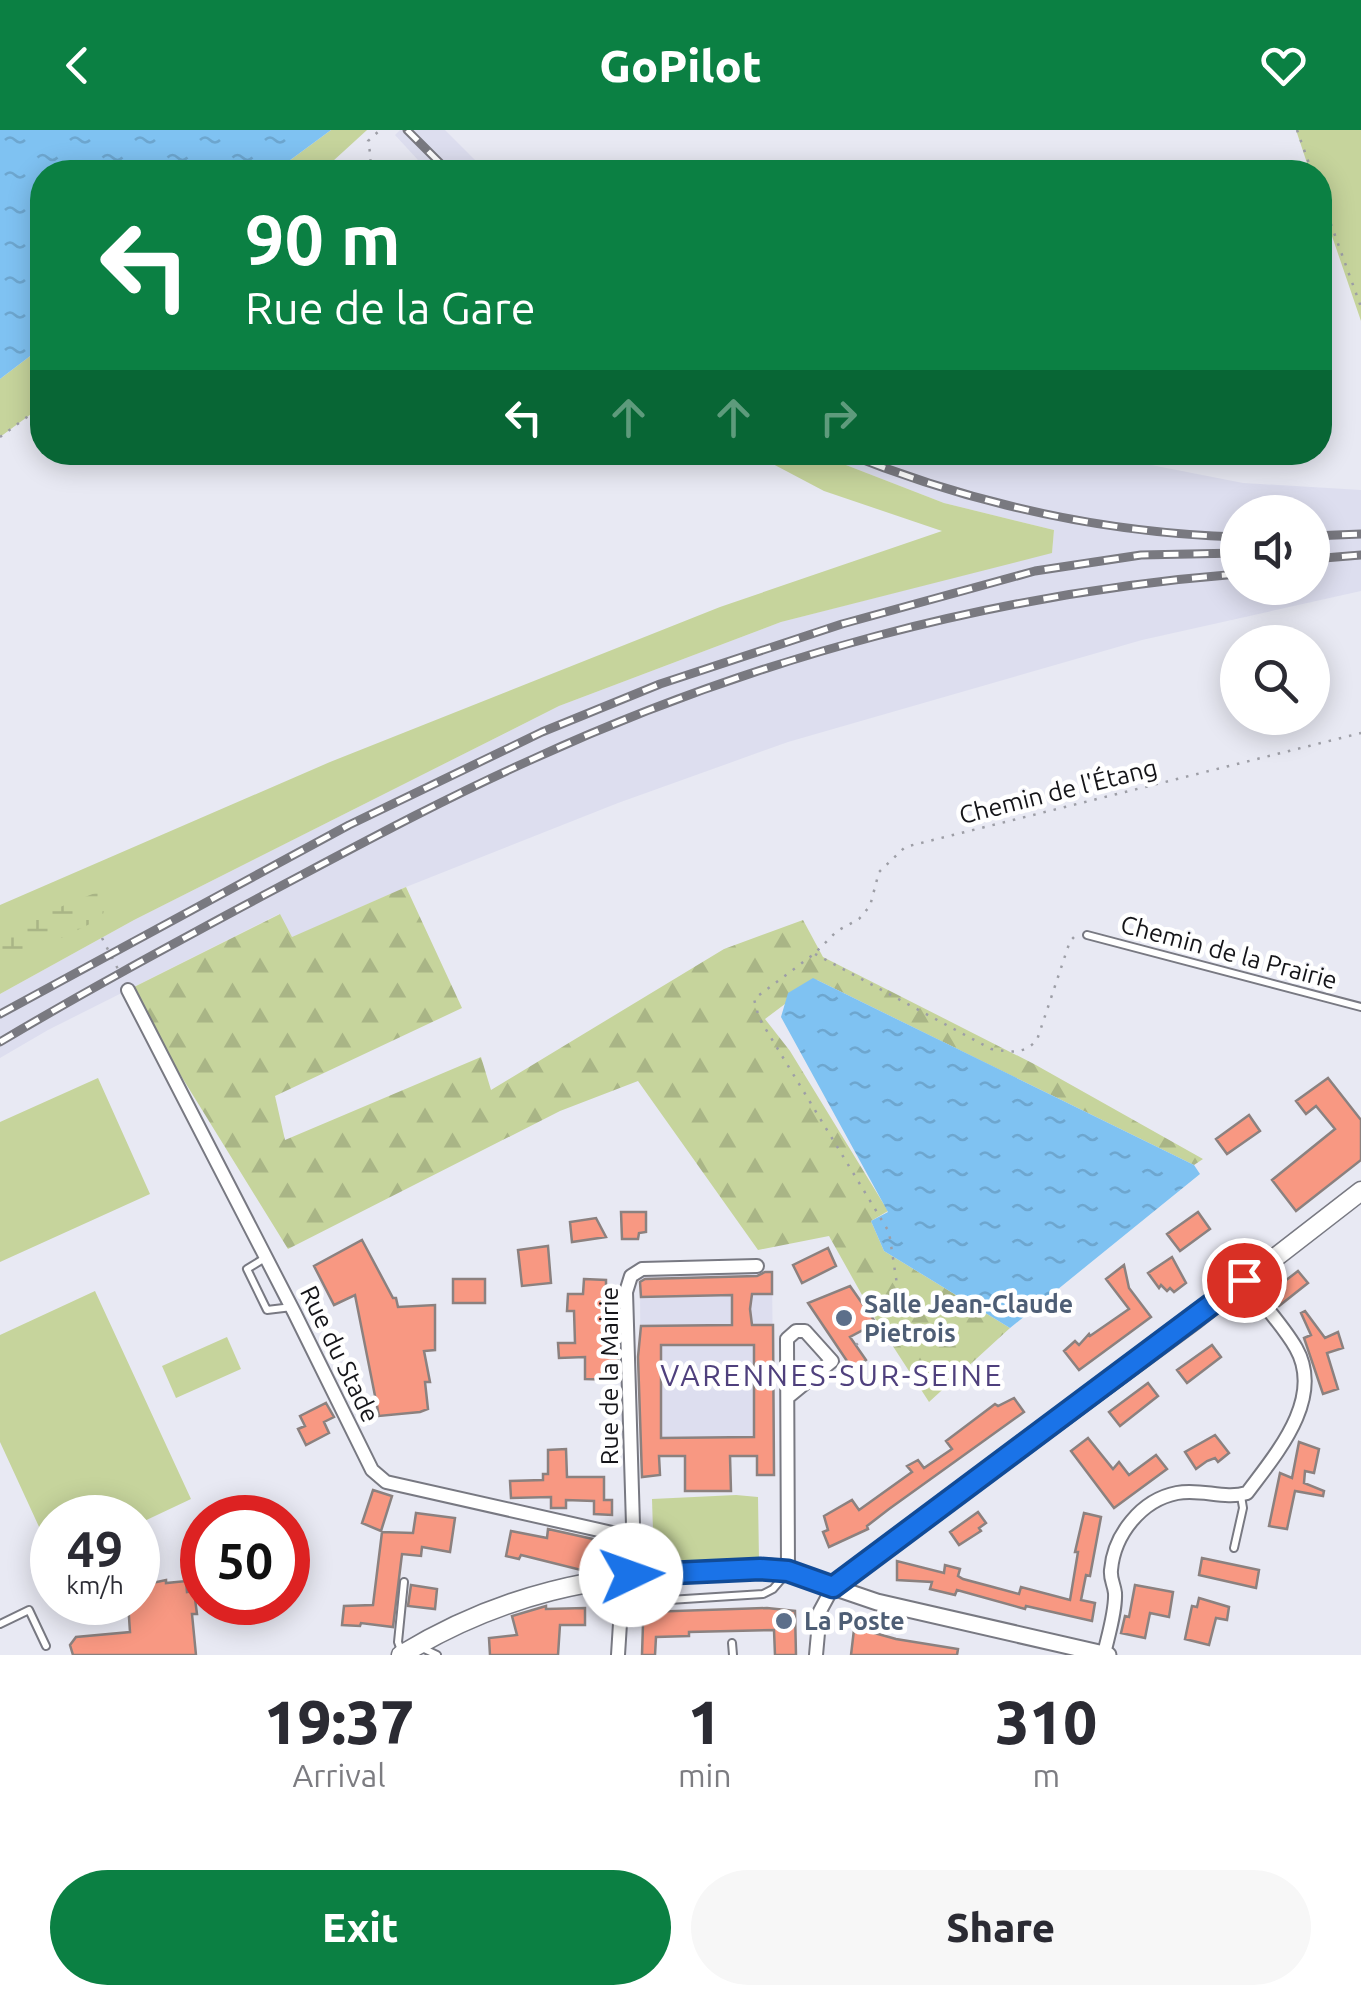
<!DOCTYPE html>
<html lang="en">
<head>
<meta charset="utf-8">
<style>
  body { margin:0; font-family:Ubuntu,sans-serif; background:#f7f7f7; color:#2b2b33; height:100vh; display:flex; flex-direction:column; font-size:38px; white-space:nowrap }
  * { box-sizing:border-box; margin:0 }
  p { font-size:32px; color:#7c7c81 }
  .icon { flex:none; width:55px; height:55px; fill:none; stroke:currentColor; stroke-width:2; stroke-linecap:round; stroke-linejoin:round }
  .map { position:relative; height:1525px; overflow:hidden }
  .side { display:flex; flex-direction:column; background:#fff; flex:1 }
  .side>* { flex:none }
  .hud { position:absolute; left:30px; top:30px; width:1302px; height:305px; border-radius:40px; box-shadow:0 5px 25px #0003; background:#0b8043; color:#fff; overflow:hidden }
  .controls { position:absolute; left:1220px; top:365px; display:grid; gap:20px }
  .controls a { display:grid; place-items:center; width:110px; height:110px; border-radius:50%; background:#fff; box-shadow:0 5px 25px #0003; font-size:50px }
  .speed { position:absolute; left:30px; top:1365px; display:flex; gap:20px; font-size:50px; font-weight:700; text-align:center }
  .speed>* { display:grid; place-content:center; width:130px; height:130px; border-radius:50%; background:#fff; box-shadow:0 5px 25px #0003; line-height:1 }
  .speed small { font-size:25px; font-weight:400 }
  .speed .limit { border:15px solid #d22; background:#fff; color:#111 }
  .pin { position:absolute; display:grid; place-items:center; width:85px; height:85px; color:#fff; margin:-42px; border:5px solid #fff; border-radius:50%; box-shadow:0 2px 10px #0007 }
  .me { position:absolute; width:110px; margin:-55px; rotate:87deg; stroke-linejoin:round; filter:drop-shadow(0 0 8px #0008) }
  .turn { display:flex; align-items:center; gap:35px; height:210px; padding:0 50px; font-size:45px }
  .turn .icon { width:130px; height:130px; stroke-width:2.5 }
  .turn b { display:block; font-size:70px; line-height:85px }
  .lanes { display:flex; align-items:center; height:95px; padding:0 50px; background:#0003; justify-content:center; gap:50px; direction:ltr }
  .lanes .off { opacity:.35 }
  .eta { display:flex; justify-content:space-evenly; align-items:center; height:170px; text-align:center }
  .eta b { font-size:60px; font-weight:800; line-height:70px }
  .action { display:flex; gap:20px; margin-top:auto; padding:20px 50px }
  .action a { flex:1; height:115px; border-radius:60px; background:#0b8043; color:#fff; font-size:40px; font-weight:800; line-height:115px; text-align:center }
  .action a+a { background:#f7f7f7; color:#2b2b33 }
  header { display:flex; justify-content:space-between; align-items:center; height:130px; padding:0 50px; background:#0b8043; color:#fff; font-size:45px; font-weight:800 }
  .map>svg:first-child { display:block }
  .built { fill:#dddeef; fill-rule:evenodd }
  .green { fill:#c6d49c }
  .forest { fill:url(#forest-firs) }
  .wetland { fill:url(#wetland-marsh) }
  .water { fill:url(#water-ripples) }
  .building { fill:#f89882; stroke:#8b817f; stroke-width:2.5; fill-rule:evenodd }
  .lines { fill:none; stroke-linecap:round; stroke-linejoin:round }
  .service-casing { stroke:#787982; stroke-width:10 }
  .minor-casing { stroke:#787982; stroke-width:16 }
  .tertiary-casing { stroke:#787982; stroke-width:19 }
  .secondary-casing { stroke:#787982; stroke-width:21 }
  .path { stroke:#9d9ea6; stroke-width:2.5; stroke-dasharray:2.5 8; stroke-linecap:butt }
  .service { stroke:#fff; stroke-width:6 }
  .minor { stroke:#fff; stroke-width:12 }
  .tertiary { stroke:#fff; stroke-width:15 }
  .secondary { stroke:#fff; stroke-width:18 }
  .rail-casing { stroke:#797980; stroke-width:9 }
  .rail { stroke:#fff; stroke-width:5; stroke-dasharray:15; stroke-linecap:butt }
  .route-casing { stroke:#114b97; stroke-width:25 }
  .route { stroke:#1a73e8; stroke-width:18 }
  .service-dot { fill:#5c6f8a; stroke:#fff; stroke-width:4 }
  .labels { text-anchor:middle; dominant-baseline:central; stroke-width:9; stroke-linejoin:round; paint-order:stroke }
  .street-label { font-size:25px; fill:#151519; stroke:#fff }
  .service-label { font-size:25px; font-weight:bold; fill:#4e5e75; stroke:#fff; text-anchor:start }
  .quarter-label { font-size:30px; letter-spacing:2.5px; fill:#4f407d; stroke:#fff }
</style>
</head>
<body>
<header><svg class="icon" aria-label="back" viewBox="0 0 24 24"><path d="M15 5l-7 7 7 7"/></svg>GoPilot<svg class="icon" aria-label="heart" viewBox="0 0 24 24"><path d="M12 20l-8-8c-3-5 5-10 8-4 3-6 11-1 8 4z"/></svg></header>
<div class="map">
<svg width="1361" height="1525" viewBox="0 0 1361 1525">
  <defs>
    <pattern id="forest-firs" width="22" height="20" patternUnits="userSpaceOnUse" patternTransform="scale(2.5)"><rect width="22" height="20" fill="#c6d49c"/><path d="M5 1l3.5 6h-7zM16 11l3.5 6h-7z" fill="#a9b586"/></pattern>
    <pattern id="wetland-marsh" width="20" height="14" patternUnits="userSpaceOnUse" patternTransform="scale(2.5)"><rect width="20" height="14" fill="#c6d49c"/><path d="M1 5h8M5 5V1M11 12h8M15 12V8" fill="none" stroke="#a9b586"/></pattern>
    <pattern id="water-ripples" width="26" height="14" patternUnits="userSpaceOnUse" patternTransform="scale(2.5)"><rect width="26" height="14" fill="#7fc2f2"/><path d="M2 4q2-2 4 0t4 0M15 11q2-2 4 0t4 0" fill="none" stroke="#6da6cf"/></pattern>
  </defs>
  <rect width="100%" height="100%" fill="#e8e9f3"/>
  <path class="built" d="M 400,0 L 445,0 L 487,42 L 429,42 L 395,5 Z
    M 815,323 L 1090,323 L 1243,353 L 1361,360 L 1361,461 L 1142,510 L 788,612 L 618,673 L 406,757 L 291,808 L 279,784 L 48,900 L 0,928 L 0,864 L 134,790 L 559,576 L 781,492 L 1052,422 L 1054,400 L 944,373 ZM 1238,382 L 1312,382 L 1312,458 L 1238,458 Z
    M 772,1142 L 774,1345 L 757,1345 L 756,1326 L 660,1326 L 660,1345 L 641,1347 L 640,1147 Z"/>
  <path class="green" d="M 331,0 L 367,0 L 321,42 L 274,42 Z
    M 1296,0 L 1361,0 L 1361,191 L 1320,71 L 1320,42 L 1310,42 Z
    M 42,217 L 42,276 L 0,307 L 0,249 Z
    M 752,323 L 815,323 L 944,373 L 1054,400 L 1052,423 L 781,492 L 559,576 L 134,790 L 0,864 L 0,775 L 330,632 L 720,477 L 942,401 L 824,361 Z
    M 98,948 L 150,1064 L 0,1132 L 0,992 Z
    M 95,1161 L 191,1369 L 138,1394 L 138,1388 L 52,1388 L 52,1425 L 0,1312 L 0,1205 Z
    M 227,1207 L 241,1239 L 176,1268 L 162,1236 Z
    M 736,1365 L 758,1367 L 759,1430 L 654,1434 L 652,1369 Z"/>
  <path class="forest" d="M 406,757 L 462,878 L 275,966 L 285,1010 L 481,927 L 491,960 L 724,819 L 803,790 L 823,827 L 1034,934 L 1203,1029 L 1194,1035 L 817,850 L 765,889 L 790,921 L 888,1081 L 871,1091 L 884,1121 L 1010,1198 L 929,1272 L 876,1190 L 829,1106 L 758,1120 L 638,951 L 560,981 L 288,1119 L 128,860 L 280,784 L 292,807 Z"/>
  <path class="wetland" d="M 110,757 L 102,788 L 0,838 L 0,801 Z"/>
  <path class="water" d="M 0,0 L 331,0 L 274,42 L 42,42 L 42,217 L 0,249 Z
    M 813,848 L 1194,1035 L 1200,1044 L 1010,1198 L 884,1121 L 871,1091 L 888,1082 L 781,887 L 788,863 Z"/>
  <path class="building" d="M 1328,948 L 1361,990 L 1361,1030 L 1296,1081 L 1272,1050 L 1335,999 L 1316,976 L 1306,984 L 1296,971 Z
    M 1249,985 L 1260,1001 L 1227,1024 L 1216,1009 Z
    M 621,1082 L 646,1082 L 646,1102 L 639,1103 L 638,1109 L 622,1109 Z
    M 1198,1082 L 1210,1099 L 1180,1121 L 1167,1104 Z
    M 596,1088 L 606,1107 L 572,1112 L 570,1092 Z
    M 362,1110 L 393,1168 L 396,1168 L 398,1177 L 435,1175 L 435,1220 L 424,1221 L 430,1252 L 425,1252 L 428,1279 L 420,1282 L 379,1286 L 355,1165 L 334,1175 L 314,1136 Z
    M 548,1116 L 551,1153 L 522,1156 L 518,1120 Z
    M 828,1118 L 836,1136 L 802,1153 L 793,1135 Z
    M 1172,1127 L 1186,1153 L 1174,1162 L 1170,1158 L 1167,1161 L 1161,1155 L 1159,1158 L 1148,1143 Z
    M 1124,1135 L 1129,1158 L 1151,1187 L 1079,1240 L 1064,1221 L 1075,1211 L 1079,1215 L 1089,1204 L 1090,1206 L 1129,1179 L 1106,1149 Z
    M 1298,1141 L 1308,1153 L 1279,1176 L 1268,1164 Z
    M 765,1142 L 772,1142 L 772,1164 L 752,1164 L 750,1179 L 752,1195 L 773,1195 L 774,1345 L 757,1345 L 757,1326 L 730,1326 L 731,1361 L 685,1361 L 685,1326 L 659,1326 L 660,1345 L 642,1347 L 638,1227 L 641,1196 L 732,1195 L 732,1165 L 641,1167 L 640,1152 L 645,1149 L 757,1146 ZM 661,1215 L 754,1215 L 754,1307 L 661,1308 Z
    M 453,1149 L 485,1149 L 485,1173 L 453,1173 Z
    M 584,1149 L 606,1150 L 606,1164 L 616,1164 L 616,1191 L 611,1190 L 611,1227 L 618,1227 L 619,1250 L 585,1249 L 585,1227 L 559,1228 L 558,1213 L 575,1213 L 574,1181 L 567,1181 L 568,1164 L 583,1164 Z
    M 850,1156 L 876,1193 L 850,1207 L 866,1230 L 853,1240 L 808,1173 Z
    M 1305,1181 L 1325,1208 L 1338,1202 L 1343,1218 L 1327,1223 L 1338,1259 L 1323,1264 L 1304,1208 L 1311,1205 L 1301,1183 Z
    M 1212,1215 L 1221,1227 L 1187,1253 L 1177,1240 Z
    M 1148,1253 L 1158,1266 L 1120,1296 L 1109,1282 Z
    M 1014,1268 L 1024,1282 L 889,1379 L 867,1396 L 868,1399 L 829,1417 L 823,1402 L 828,1400 L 824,1386 L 852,1370 L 859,1380 L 912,1342 L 907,1336 L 918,1330 L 924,1338 L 952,1319 L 946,1311 L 995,1274 L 998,1276 Z
    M 326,1273 L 334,1287 L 324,1292 L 329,1303 L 306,1315 L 298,1299 L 305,1296 L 300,1286 Z
    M 1215,1305 L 1229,1323 L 1218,1332 L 1215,1328 L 1207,1331 L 1196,1339 L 1185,1322 Z
    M 1088,1308 L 1113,1339 L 1119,1332 L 1129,1345 L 1156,1325 L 1167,1339 L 1114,1378 L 1071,1321 Z
    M 1299,1312 L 1319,1319 L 1314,1343 L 1305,1341 L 1304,1353 L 1324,1361 L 1323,1366 L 1295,1361 L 1287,1399 L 1269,1396 L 1280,1343 L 1292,1348 Z
    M 566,1319 L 567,1347 L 604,1347 L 604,1370 L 612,1370 L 612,1385 L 594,1384 L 594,1371 L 566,1370 L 566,1378 L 551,1378 L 551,1367 L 511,1368 L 510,1351 L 543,1350 L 543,1344 L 548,1344 L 548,1320 Z
    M 373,1360 L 392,1366 L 381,1401 L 362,1393 Z
    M 978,1382 L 986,1393 L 979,1398 L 981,1401 L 959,1415 L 950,1402 Z
    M 416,1383 L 455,1388 L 450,1422 L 422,1417 L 421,1426 L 402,1424 L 393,1497 L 361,1493 L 360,1496 L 342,1495 L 344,1476 L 373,1475 L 382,1402 L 413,1403 Z
    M 1084,1383 L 1101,1387 L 1090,1446 L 1086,1445 L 1081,1470 L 1095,1473 L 1092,1491 L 1026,1476 L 1025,1479 L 957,1460 L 955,1465 L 930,1459 L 932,1452 L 897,1450 L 897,1431 L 944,1443 L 945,1435 L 960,1439 L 958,1446 L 963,1449 L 993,1457 L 1019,1464 L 1021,1457 L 1070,1470 L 1078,1422 L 1075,1422 Z
    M 548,1399 L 593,1409 L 591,1425 L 601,1428 L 600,1438 L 585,1441 L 521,1425 L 519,1429 L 506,1426 L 511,1401 L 547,1408 Z
    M 1202,1428 L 1259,1440 L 1256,1458 L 1199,1445 Z
    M 166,1450 L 166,1453 L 186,1451 L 187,1462 L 194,1461 L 197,1484 L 192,1484 L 196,1525 L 73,1525 L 70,1515 L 76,1507 L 130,1502 L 128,1472 L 138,1472 L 138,1456 Z
    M 411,1455 L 437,1459 L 435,1479 L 408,1476 Z
    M 1135,1455 L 1173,1462 L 1169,1487 L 1150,1483 L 1145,1508 L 1121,1503 L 1125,1486 L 1129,1487 Z
    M 1199,1468 L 1229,1477 L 1227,1490 L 1216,1488 L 1209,1515 L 1185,1509 L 1192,1476 L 1197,1477 Z
    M 632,1471 L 648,1471 L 647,1482 L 767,1478 L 795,1481 L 796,1525 L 775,1525 L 774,1500 L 689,1502 L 689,1506 L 656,1507 L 655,1525 L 642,1525 L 643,1494 L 630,1492 Z
    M 546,1476 L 546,1479 L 585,1478 L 585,1495 L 560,1495 L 558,1525 L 490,1525 L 489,1508 L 517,1505 L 512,1486 Z
    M 855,1491 L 872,1494 L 871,1502 L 896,1509 L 958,1519 L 957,1525 L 851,1525 Z"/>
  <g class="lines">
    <g class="service-casing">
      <path id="service" d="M 1087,805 L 1361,877
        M 265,1128 L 247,1139 L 267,1180 L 292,1177
        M 1234,1418 L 1243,1378 L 1241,1366
        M 658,1449 L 669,1470 L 763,1464 L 773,1459 L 785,1445
        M 0,1494 L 29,1480 L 46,1516
        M 732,1513 L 733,1525
        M 420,1517 L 437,1525
        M 402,1523 L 398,1512 L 404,1452"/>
    </g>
    <g class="minor-casing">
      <path id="minor" d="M 128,860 L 294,1182 L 372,1340 L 386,1352 L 621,1405 L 629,1414 L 631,1445
        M 788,1267 L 832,1231 L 805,1201 L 796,1201 L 787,1209 L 788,1441
        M 629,1414 L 633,1395 L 626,1162 L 631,1146 L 642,1139 L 757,1136
        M 1104,1524 C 1108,1506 1116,1481 1115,1463 C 1114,1454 1110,1449 1111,1440 C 1114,1405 1141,1370 1177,1363 C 1201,1358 1224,1370 1247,1363 C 1275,1325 1325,1269 1296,1218 C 1282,1194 1261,1172 1244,1150
        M 618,1525 L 623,1446
        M 816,1525 L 820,1481 L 833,1457"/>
    </g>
    <g class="tertiary-casing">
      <path id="tertiary" d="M 833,1457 L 877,1472 L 1108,1525"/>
    </g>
    <g class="secondary-casing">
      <path id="secondary" d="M 401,1525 C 501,1464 597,1444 714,1440 C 738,1440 766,1435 790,1441 C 804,1445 819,1452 833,1457 L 1196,1189 L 1361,1061"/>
    </g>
    <path class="path" d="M 1297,0 L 1312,42
      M 368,42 L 371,28 L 368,11 L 380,0
      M 1320,64 L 1361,177
      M 0,307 L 42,276
      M 102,808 L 121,845
      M 815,824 L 991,919 C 1010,922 1023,925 1037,910 L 1070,811 L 1075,806
      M 856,1215 L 900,1174 L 889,1102 L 759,888 L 754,869 L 814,824 L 837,801 L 859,789 L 870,776 L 879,742 L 905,717 L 1361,603"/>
    <use href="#service" class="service"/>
    <use href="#minor" class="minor"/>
    <use href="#tertiary" class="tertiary"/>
    <use href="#secondary" class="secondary"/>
    <g class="rail-casing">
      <path id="rail" d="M 407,0 L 449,42
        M 843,322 C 969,373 1102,403 1238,407
        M 1312,406 L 1361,404
        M 1312,429 L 1361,425
        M 0,884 L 349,695 L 542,602 L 660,554 L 842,494 L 1035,441 L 1141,425 L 1238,423
        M 0,912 C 87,860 175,813 264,765 C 353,718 441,670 533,629 C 754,528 995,463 1238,444"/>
    </g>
    <use href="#rail" class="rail"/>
  </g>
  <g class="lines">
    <g class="route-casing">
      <path id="route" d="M 631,1445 L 760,1439 L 788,1441 L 833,1457 L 1244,1150"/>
    </g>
    <use href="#route" class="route"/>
  </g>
  <g class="service-dot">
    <circle cx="844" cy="1188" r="10"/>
    <circle cx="784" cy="1491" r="10"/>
  </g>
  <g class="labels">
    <g class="street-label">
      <text transform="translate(1058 661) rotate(-14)">Chemin de l'Étang</text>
      <text transform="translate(1229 822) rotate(15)">Chemin de la Prairie</text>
      <text transform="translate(340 1224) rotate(64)">Rue du Stade</text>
      <text transform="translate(609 1246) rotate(-90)">Rue de la Mairie</text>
    </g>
    <g class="service-label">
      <text x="864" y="1174">Salle Jean-Claude<tspan x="864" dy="29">Pietrois</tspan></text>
      <text x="804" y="1491">La Poste</text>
    </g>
    <g class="quarter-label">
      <text x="832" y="1245">VARENNES-SUR-SEINE</text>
    </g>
  </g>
</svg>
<div class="controls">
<a><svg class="icon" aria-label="sound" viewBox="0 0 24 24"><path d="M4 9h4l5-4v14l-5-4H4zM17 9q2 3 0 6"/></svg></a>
<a><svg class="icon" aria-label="search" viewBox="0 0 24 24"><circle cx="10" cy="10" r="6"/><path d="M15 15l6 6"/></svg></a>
</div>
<div class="speed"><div>49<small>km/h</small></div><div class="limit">50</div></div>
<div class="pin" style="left:1244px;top:1150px;background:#d93025"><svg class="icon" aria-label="arrive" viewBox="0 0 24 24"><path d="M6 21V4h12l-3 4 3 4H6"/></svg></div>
<svg class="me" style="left:631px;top:1445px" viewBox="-20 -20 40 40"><circle r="19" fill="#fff"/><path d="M0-13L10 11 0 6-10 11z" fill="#1a73e8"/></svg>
<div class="hud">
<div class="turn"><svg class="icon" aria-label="left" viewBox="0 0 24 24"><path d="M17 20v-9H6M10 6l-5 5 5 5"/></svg><div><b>90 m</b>Rue de la Gare</div></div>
<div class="lanes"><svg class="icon" aria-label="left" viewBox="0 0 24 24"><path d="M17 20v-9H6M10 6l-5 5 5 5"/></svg><svg class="icon off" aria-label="ahead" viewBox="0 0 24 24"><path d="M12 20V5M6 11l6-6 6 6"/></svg><svg class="icon off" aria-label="ahead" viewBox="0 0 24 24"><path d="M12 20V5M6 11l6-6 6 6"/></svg><svg class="icon off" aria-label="right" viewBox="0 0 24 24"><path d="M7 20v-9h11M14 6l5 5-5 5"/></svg></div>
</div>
</div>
<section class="side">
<div class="eta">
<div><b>19:37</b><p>Arrival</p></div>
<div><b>1</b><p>min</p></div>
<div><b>310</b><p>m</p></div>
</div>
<div class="action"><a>Exit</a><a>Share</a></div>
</section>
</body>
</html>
